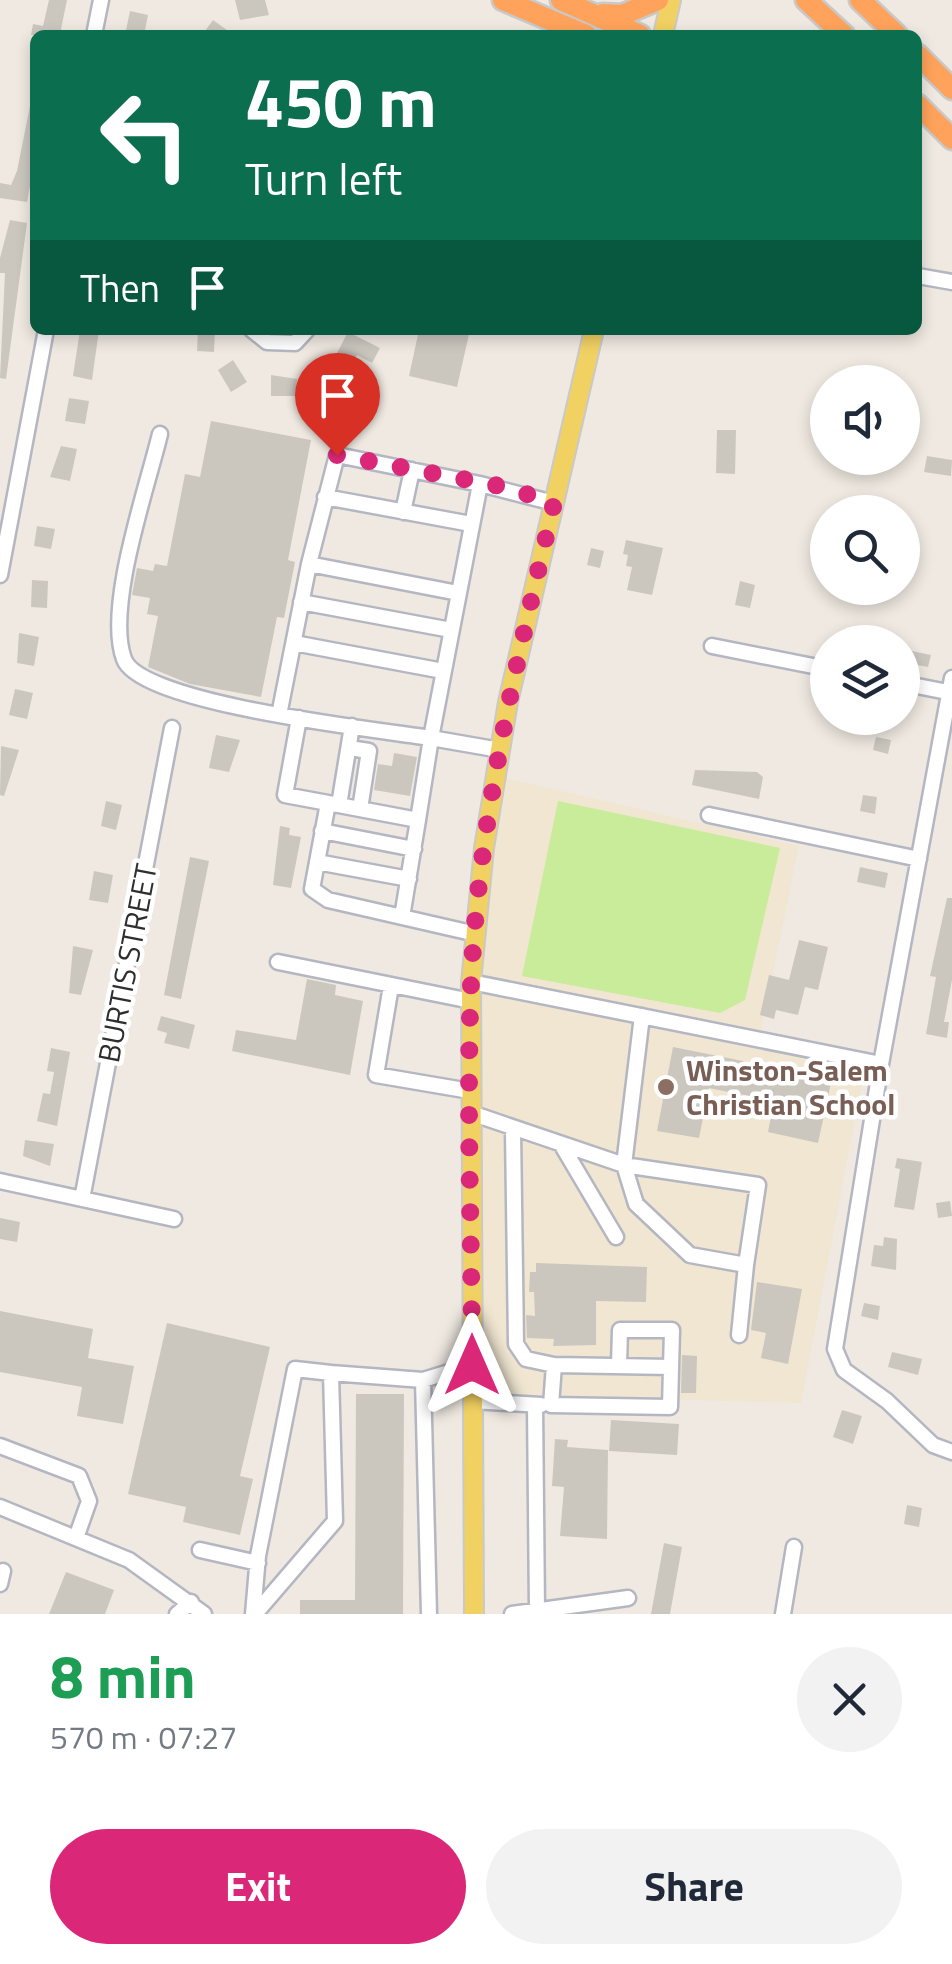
<!DOCTYPE html>
<html lang="en">
<head>
<meta charset="utf-8">
<style>
  body { margin:0; font-family:"Titillium Web",sans-serif; background:#f2f2f3; color:#1f2937; height:100vh; display:flex; flex-direction:column; font-size:38px; white-space:nowrap }
  * { box-sizing:border-box; margin:0 }
  p { font-size:32px; color:#747a83 }
  .icon { flex:none; width:55px; height:55px; fill:none; stroke:currentColor; stroke-width:2; stroke-linecap:round; stroke-linejoin:round }
  .map { position:relative; height:1614px; overflow:hidden }
  .panel { display:flex; flex-direction:column; background:#fff; flex:1 }
  .panel>* { flex:none }
  .banner { position:absolute; left:30px; top:30px; width:892px; height:305px; border-radius:15px; box-shadow:0 5px 15px #0003; background:#0b6e4f; color:#fff; overflow:hidden }
  .buttons { position:absolute; left:810px; top:365px; display:grid; gap:20px }
  .buttons a { display:grid; place-items:center; width:110px; height:110px; border-radius:50%; background:#fff; box-shadow:0 5px 15px #0003; font-size:50px }
  .pin { position:absolute; display:grid; place-items:center; width:85px; height:85px; color:#fff; margin:-102px -42px; border-radius:50% 50% 50% 0; rotate:-45deg; box-shadow:0 0 10px #0007 }
  .pin .icon { rotate:45deg }
  .me { position:absolute; width:110px; margin:-55px; rotate:0deg; stroke-linejoin:round; filter:drop-shadow(0 0 8px #0008) }
  .turn { display:flex; align-items:center; gap:35px; height:210px; padding:0 50px; font-size:45px }
  .turn .icon { width:130px; height:130px; stroke-width:2.5 }
  .turn b { display:block; font-size:70px; line-height:85px }
  .then { display:flex; align-items:center; height:95px; padding:0 50px; background:#0003; gap:20px; font-size:38px }
  .round { display:grid; place-items:center; flex:none; width:105px; height:105px; border-radius:52px; background:#f2f2f3 }
  .head { display:flex; align-items:center; justify-content:space-between; height:170px; padding:0 50px }
  h1 { font-size:60px; font-weight:700; line-height:75px; color:#1e9e55 }
  .primary-button { display:flex; gap:20px; margin-top:auto; padding:20px 50px }
  .primary-button a { flex:1; height:115px; border-radius:60px; background:#db2777; color:#fff; font-size:40px; font-weight:700; line-height:115px; text-align:center }
  .primary-button a+a { background:#f2f2f3; color:#1f2937 }
  .map>svg:first-child { display:block }
  .education { fill:#f0e6d1 }
  .pitch { fill:#c9ec9a }
  .building { fill:#cbc7bf }
  .lines { fill:none; stroke-linecap:round; stroke-linejoin:round }
  .minor-casing { stroke:#b4b7c1; stroke-width:19 }
  .major-casing { stroke:#c9c9c9; stroke-width:22 }
  .highway-casing { stroke:#c9c9c9; stroke-width:25 }
  .minor { stroke:#fff; stroke-width:14 }
  .major { stroke:#f2d163; stroke-width:18 }
  .highway { stroke:#ffa35c; stroke-width:20 }
  .route { stroke:#db2777; stroke-width:18; stroke-dasharray:0 32.4 }
  .education-dot { fill:#8d6e63; stroke:#fff; stroke-width:4 }
  .labels { text-anchor:middle; dominant-baseline:central; stroke-width:9; stroke-linejoin:round; paint-order:stroke }
  .street-label { font-size:30px; fill:#2e2e2e; stroke:#fff }
  .education-label { font-size:30px; font-weight:bold; fill:#785e54; stroke:#fff; text-anchor:start }
</style>
</head>
<body>
<div class="map">
<svg width="952" height="1614" viewBox="0 0 952 1614">
  <rect width="100%" height="100%" fill="#efe9e1"/>
  <path class="education" d="M 496,776 L 799,846 L 759,1039 L 866,1061 L 801,1403 L 472,1394 L 471,982 Z"/>
  <path class="pitch" d="M 558,801 L 780,848 L 745,1000 L 720,1013 L 522,976 Z"/>
  <path class="building" d="M 49,0 L 67,0 L 61,29 L 65,35 L 31,35 L 33,24 L 43,26 Z
    M 235,0 L 265,0 L 269,15 L 240,20 Z
    M 130,11 L 148,15 L 144,35 L 125,35 Z
    M 213,20 L 234,35 L 202,35 Z
    M 30,106 L 35,106 L 35,160 L 27,202 L 0,198 L 0,183 L 11,185 L 17,171 Z
    M 10,220 L 27,223 L 6,379 L 0,378 L 5,273 L 0,273 L 0,258 Z
    M 80,330 L 99,330 L 92,380 L 73,376 Z
    M 198,330 L 215,330 L 214,352 L 197,351 Z
    M 419,330 L 470,330 L 457,387 L 409,376 Z
    M 348,332 L 380,348 L 372,363 L 357,355 L 353,363 L 336,355 Z
    M 233,360 L 247,382 L 231,392 L 218,370 Z
    M 331,360 L 340,376 L 330,382 L 334,388 L 314,400 L 301,378 Z
    M 271,375 L 297,379 L 296,396 L 271,396 Z
    M 69,398 L 89,401 L 85,424 L 65,421 Z
    M 211,421 L 311,440 L 288,560 L 295,562 L 284,618 L 277,617 L 261,697 L 190,684 L 148,667 L 158,616 L 147,614 L 150,598 L 132,595 L 137,568 L 153,571 L 155,564 L 167,566 L 185,474 L 200,477 Z
    M 717,430 L 736,430 L 735,474 L 716,473 Z
    M 61,446 L 77,449 L 70,481 L 50,477 Z
    M 927,456 L 952,460 L 951,476 L 924,472 Z
    M 37,526 L 55,529 L 51,549 L 34,546 Z
    M 626,540 L 663,548 L 652,595 L 627,590 L 632,567 L 626,566 L 628,555 L 623,554 Z
    M 591,548 L 604,551 L 600,568 L 587,565 Z
    M 32,580 L 48,581 L 47,608 L 31,607 Z
    M 740,581 L 755,585 L 750,608 L 735,605 Z
    M 19,633 L 39,637 L 34,666 L 17,663 Z
    M 902,649 L 931,655 L 928,667 L 902,662 Z
    M 15,689 L 33,693 L 27,719 L 9,715 Z
    M 216,735 L 240,740 L 229,772 L 209,768 Z
    M 876,737 L 891,740 L 888,754 L 873,750 Z
    M 1,746 L 19,750 L 4,796 L 0,795 Z
    M 394,753 L 417,757 L 410,796 L 374,790 L 378,764 L 392,766 Z
    M 695,770 L 757,772 L 763,777 L 759,799 L 692,785 Z
    M 863,795 L 877,797 L 875,814 L 860,811 Z
    M 106,801 L 122,805 L 116,830 L 101,826 Z
    M 280,826 L 290,828 L 289,835 L 301,837 L 291,888 L 273,885 Z
    M 190,857 L 209,861 L 181,999 L 164,995 Z
    M 860,867 L 888,873 L 885,888 L 857,882 Z
    M 94,871 L 113,875 L 108,903 L 89,900 Z
    M 947,898 L 952,898 L 952,980 L 944,1022 L 949,1022 L 947,1038 L 926,1034 L 936,977 L 930,976 Z
    M 799,940 L 828,947 L 818,990 L 805,987 L 798,1015 L 776,1010 L 774,1019 L 760,1015 L 769,975 L 789,980 Z
    M 73,946 L 93,950 L 81,995 L 69,993 Z
    M 307,979 L 336,985 L 335,995 L 363,1001 L 350,1075 L 232,1051 L 236,1030 L 296,1040 Z
    M 161,1016 L 195,1025 L 189,1049 L 164,1043 L 167,1033 L 157,1030 Z
    M 673,1047 L 812,1075 L 811,1079 L 831,1083 L 818,1143 L 768,1132 L 774,1101 L 709,1088 L 699,1138 L 657,1131 Z
    M 51,1048 L 70,1052 L 57,1126 L 37,1121 L 43,1093 L 50,1094 L 54,1072 L 47,1071 Z
    M 25,1140 L 54,1144 L 50,1166 L 23,1156 Z
    M 897,1158 L 922,1162 L 914,1210 L 894,1207 L 900,1169 L 895,1168 Z
    M 950,1201 L 952,1216 L 938,1218 L 936,1203 Z
    M 0,1218 L 20,1222 L 17,1242 L 0,1239 Z
    M 884,1237 L 897,1239 L 896,1270 L 871,1266 L 874,1245 L 883,1246 Z
    M 536,1263 L 647,1267 L 646,1302 L 596,1301 L 596,1345 L 553,1346 L 554,1339 L 527,1338 L 526,1315 L 535,1316 L 534,1292 L 529,1292 L 530,1272 L 536,1272 Z
    M 757,1282 L 802,1289 L 788,1364 L 761,1358 L 766,1333 L 751,1330 Z
    M 864,1303 L 880,1306 L 878,1320 L 861,1316 Z
    M 0,1311 L 93,1329 L 88,1358 L 134,1366 L 123,1424 L 77,1416 L 82,1387 L 0,1372 Z
    M 167,1323 L 270,1347 L 240,1476 L 253,1479 L 240,1535 L 183,1522 L 186,1507 L 128,1494 Z
    M 892,1352 L 922,1359 L 918,1375 L 888,1367 Z
    M 682,1355 L 697,1356 L 696,1393 L 681,1393 Z
    M 356,1394 L 404,1394 L 403,1614 L 300,1614 L 300,1600 L 355,1600 Z
    M 842,1410 L 862,1416 L 853,1444 L 833,1437 Z
    M 611,1420 L 679,1424 L 677,1455 L 609,1451 Z
    M 555,1439 L 568,1440 L 567,1447 L 608,1450 L 607,1539 L 560,1536 L 564,1487 L 552,1486 Z
    M 907,1505 L 922,1508 L 919,1527 L 904,1524 Z
    M 664,1543 L 682,1547 L 670,1614 L 651,1614 Z
    M 66,1572 L 114,1590 L 105,1614 L 49,1614 Z"/>
  <g class="lines">
    <g class="minor-casing">
      <path id="minor" d="M 94,35 L 101,0
        M 918,276 L 952,282
        M 252,330 L 267,342 L 295,343 L 307,330
        M 160,434 C 147,488 105,608 124,659 C 140,704 379,730 431,738 L 480,484 L 554,503
        M 325,497 L 471,524
        M 403,512 L 412,470
        M 309,564 L 458,593
        M 0,575 L 46,330
        M 301,602 L 451,630
        M 294,643 L 443,671
        M 712,646 L 828,669
        M 952,678 L 881,1064 L 835,1349 L 844,1370 L 887,1401 L 933,1445 L 952,1452
        M 902,683 L 952,693
        M 279,715 L 309,564 L 337,455 L 480,484
        M 299,718 L 285,795 L 328,803
        M 349,748 L 369,751 L 360,809
        M 339,805 L 352,726
        M 709,815 L 919,859
        M 322,831 L 414,849
        M 317,862 L 409,879
        M 402,917 L 418,820
        M 476,934 L 328,900 L 312,889 L 328,803 L 418,820 L 431,738 L 500,750
        M 278,962 L 471,1001
        M 471,982 L 881,1064
        M 391,986 L 376,1075 L 470,1091
        M 471,1113 L 624,1165 L 642,1016
        M 513,1131 L 516,1344 L 526,1359 L 554,1365 L 671,1367
        M 561,1144 L 616,1237
        M 624,1165 L 758,1185 L 746,1265 L 690,1255 L 636,1204 Z
        M 0,1181 L 174,1219
        M 82,1199 L 172,728
        M 739,1335 L 746,1265
        M 554,1365 L 551,1405 L 670,1407 L 672,1330 L 620,1330 L 619,1365
        M 423,1380 L 429,1614
        M 472,1401 L 541,1405
        M 535,1405 L 537,1611
        M 0,1446 L 79,1476 L 89,1501 L 76,1538
        M 0,1507 L 129,1560 L 204,1614
        M 200,1550 L 258,1563
        M 0,1584 L 3,1571
        M 177,1614 L 191,1602
        M 253,1614 L 258,1556 L 295,1369 L 331,1373
        M 255,1614 L 335,1521 L 331,1373 L 423,1380 L 472,1365
        M 512,1614 L 628,1598
        M 783,1614 L 794,1547"/>
    </g>
    <g class="major-casing">
      <path id="major" d="M 663,35 L 671,0
        M 474,1614 L 471,982 L 484,848 L 508,702 L 594,330"/>
    </g>
    <g class="highway-casing">
      <path id="highway" d="M 503,0 L 586,35
        M 561,0 L 640,35
        M 806,0 L 844,35
        M 860,0 L 897,35
        M 603,14 L 622,15 L 658,0
        M 918,55 L 952,89
        M 918,105 L 952,139"/>
    </g>
    <use href="#minor" class="minor"/>
    <use href="#major" class="major"/>
    <use href="#highway" class="highway"/>
  </g>
  <g class="lines">
    <path class="route" d="M 337,455 L 505,487 L 554,503 C 517,661 478,821 471,984 C 466,1111 472,1238 472,1365"/>
  </g>
  <circle class="education-dot" cx="666" cy="1087" r="10"/>
  <g class="labels">
    <g class="street-label">
      <text transform="translate(127 963) rotate(-79)">BURTIS STREET</text>
    </g>
    <g class="education-label">
      <text x="686" y="1070">Winston-Salem<tspan x="686" dy="34">Christian School</tspan></text>
    </g>
  </g>
</svg>
<div class="buttons">
<a><svg class="icon" aria-label="sound" viewBox="0 0 24 24"><path d="M4 9h4l5-4v14l-5-4H4zM17 9q2 3 0 6"/></svg></a>
<a><svg class="icon" aria-label="search" viewBox="0 0 24 24"><circle cx="10" cy="10" r="6"/><path d="M15 15l6 6"/></svg></a>
<a><svg class="icon" aria-label="layers" viewBox="0 0 24 24"><path d="M12 4l9 5-9 5-9-5zM3 14l9 5 9-5"/></svg></a>
</div>
<div class="pin" style="left:337px;top:455px;background:#d93025"><svg class="icon" aria-label="arrive" viewBox="0 0 24 24"><path d="M6 21V4h12l-3 4 3 4H6"/></svg></div>
<svg class="me" style="left:472px;top:1365px" viewBox="-20 -20 40 40"><path d="M0-17L14 15 0 8-14 15z" fill="#db2777" stroke="#fff" stroke-width="4"/></svg>
<div class="banner">
<div class="turn"><svg class="icon" aria-label="left" viewBox="0 0 24 24"><path d="M17 20v-9H6M10 6l-5 5 5 5"/></svg><div><b>450 m</b>Turn left</div></div>
<div class="then">Then<svg class="icon" aria-label="arrive" viewBox="0 0 24 24"><path d="M6 21V4h12l-3 4 3 4H6"/></svg></div>
</div>
</div>
<section class="panel">
<div class="head"><div><h1>8 min</h1><p>570 m · 07:27</p></div><a class="round"><svg class="icon" aria-label="close" viewBox="0 0 24 24"><path d="M6 6l12 12M18 6L6 18"/></svg></a></div>
<div class="primary-button"><a>Exit</a><a>Share</a></div>
</section>
</body>
</html>
